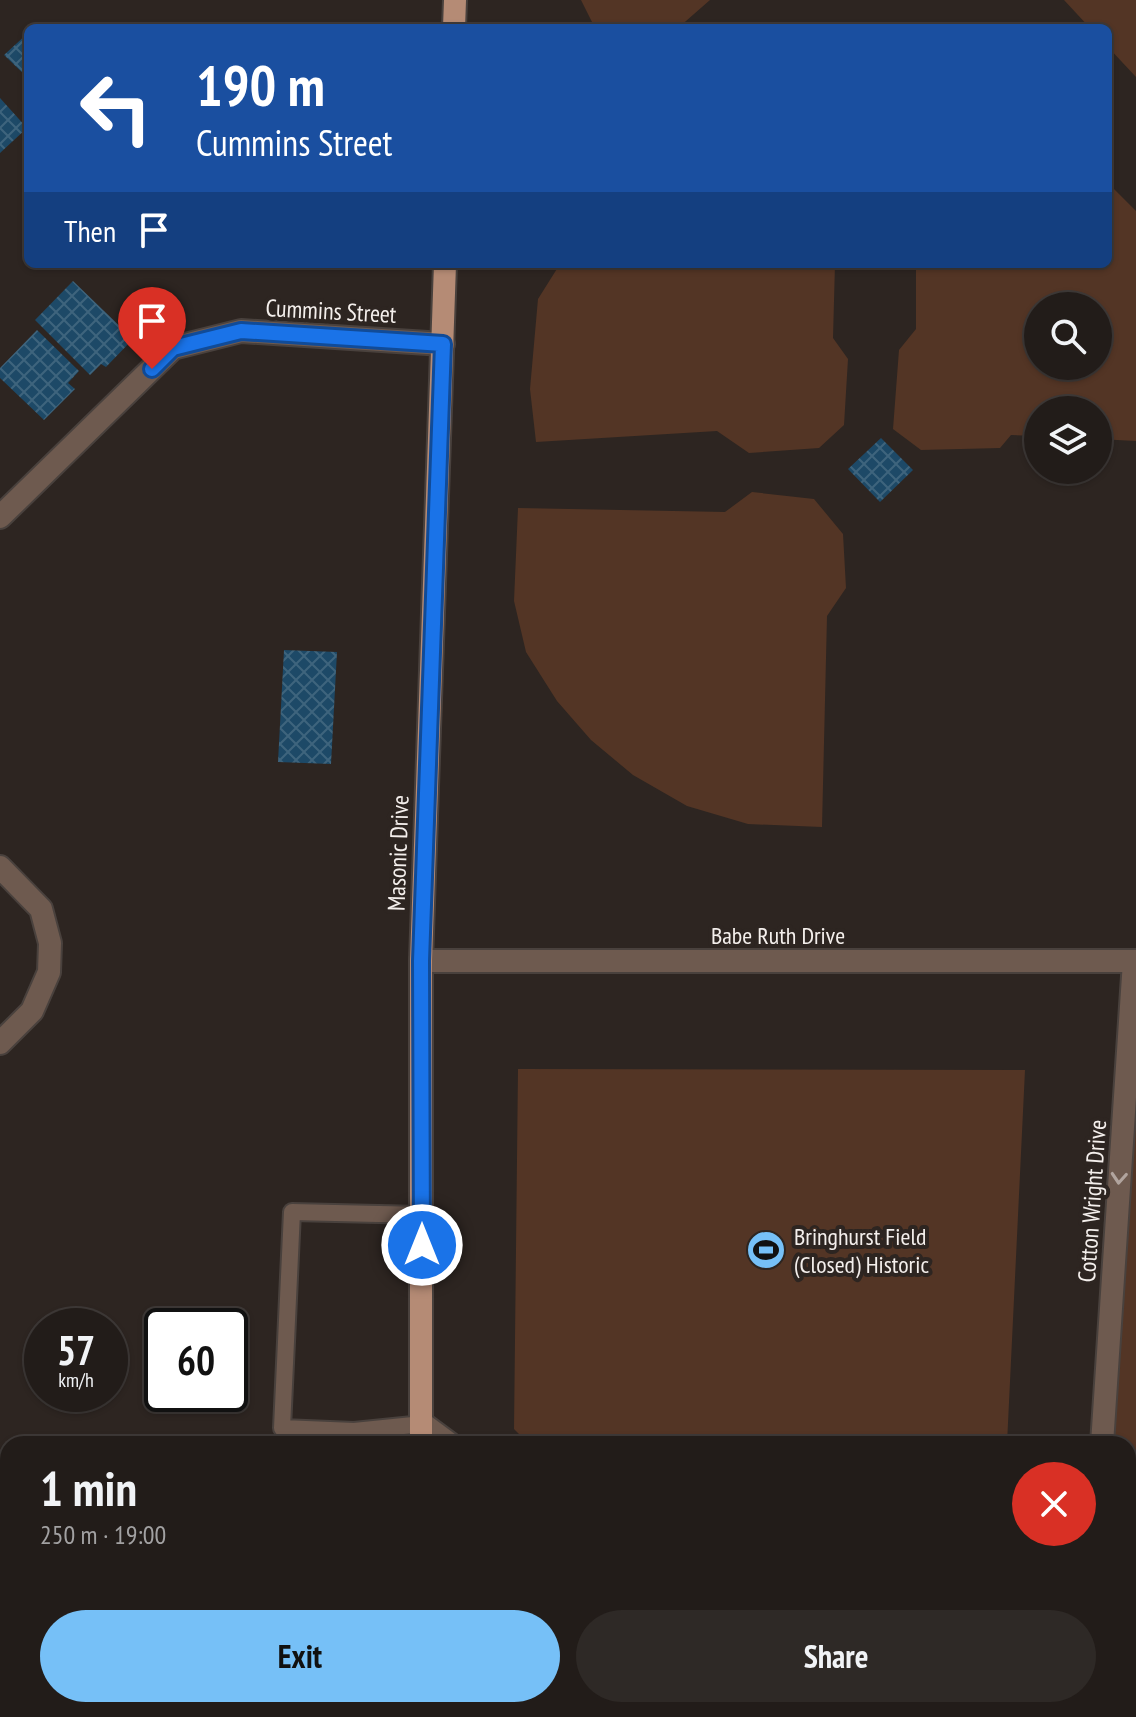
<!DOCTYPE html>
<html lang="en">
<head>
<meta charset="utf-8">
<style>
  body { margin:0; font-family:"PT Sans Narrow",sans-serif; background:#2e2926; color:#f1f3f6; height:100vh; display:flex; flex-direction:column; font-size:30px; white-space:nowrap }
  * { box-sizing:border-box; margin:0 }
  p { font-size:26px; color:#a2a1a2 }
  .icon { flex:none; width:44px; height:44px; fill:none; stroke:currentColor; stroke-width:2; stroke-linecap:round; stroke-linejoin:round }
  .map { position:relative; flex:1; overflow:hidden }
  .details { position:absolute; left:0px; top:1436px; width:1136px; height:282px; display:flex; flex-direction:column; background:#221c19; border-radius:24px 24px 0 0; box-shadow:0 2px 6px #0004,0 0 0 2px #3f3a38 }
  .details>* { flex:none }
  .top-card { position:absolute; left:24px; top:24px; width:1088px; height:244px; border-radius:12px; box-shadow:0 2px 6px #0004,0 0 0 2px #3f3a38; background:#1a4fa0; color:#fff; overflow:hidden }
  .controls { position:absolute; left:1024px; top:292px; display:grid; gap:16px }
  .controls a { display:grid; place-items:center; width:88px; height:88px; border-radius:50%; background:#221c19; box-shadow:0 2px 6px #0004,0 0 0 2px #3f3a38; font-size:40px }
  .speed { position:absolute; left:24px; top:1308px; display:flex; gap:16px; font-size:40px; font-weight:700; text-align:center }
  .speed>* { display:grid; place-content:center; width:104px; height:104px; border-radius:50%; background:#221c19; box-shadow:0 2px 6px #0004,0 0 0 2px #3f3a38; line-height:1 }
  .speed small { font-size:20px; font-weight:400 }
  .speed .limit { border:4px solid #111; border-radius:12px; background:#fff; color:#111 }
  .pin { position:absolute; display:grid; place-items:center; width:68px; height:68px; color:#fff; margin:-82px -34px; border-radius:50% 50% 50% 0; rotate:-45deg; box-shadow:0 0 8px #0007 }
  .pin .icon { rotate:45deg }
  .me { position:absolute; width:88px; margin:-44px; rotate:0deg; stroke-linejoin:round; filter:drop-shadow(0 0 6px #0008) }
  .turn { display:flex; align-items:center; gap:28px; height:168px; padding:0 40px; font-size:36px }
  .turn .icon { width:104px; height:104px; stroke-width:2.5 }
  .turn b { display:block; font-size:56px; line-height:68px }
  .then { display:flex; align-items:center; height:76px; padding:0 40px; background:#0003; gap:16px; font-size:30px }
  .round { display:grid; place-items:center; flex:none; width:84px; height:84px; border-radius:42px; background:#2e2926 }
  .head { display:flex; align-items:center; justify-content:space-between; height:136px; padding:0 40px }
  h1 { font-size:48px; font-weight:700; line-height:60px }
  .primary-button { display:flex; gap:16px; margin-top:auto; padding:16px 40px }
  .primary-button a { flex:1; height:92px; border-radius:48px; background:#76c0f7; color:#111; font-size:32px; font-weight:700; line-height:92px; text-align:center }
  .primary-button a+a { background:#2e2926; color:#f1f3f6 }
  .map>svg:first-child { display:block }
  .green { fill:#533525; fill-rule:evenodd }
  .building { fill:url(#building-cross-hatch) }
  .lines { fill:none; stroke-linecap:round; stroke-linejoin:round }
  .service-casing { stroke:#49413d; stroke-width:20 }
  .minor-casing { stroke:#49413d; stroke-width:26 }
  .primary-casing { stroke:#49413d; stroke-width:26 }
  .service { stroke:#6e5a4f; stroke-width:16 }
  .minor { stroke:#6e5a4f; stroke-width:22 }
  .primary { stroke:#b58b75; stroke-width:22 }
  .oneway { stroke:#b1a49e }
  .route-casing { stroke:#114b97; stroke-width:20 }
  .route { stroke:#1a73e8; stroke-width:14 }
  .labels { text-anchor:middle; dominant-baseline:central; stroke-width:8; stroke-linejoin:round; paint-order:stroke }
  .street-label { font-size:24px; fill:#f4efec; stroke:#2d2521 }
  .poi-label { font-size:24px; fill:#f4efec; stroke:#2d2521; text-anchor:start }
</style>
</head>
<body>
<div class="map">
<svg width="1136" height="1717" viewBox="0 0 1136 1717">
  <defs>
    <pattern id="building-cross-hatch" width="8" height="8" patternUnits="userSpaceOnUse" patternTransform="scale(2)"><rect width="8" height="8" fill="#1d4967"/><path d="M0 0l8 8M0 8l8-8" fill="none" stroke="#3e647d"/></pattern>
  </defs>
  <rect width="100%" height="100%" fill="#2d2521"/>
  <path class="green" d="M 581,0 L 710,0 L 678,28 L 598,28 L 592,22 Z
    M 1064,0 L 1136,0 L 1136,77 L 1108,47 L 1108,28 L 1090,28 Z
    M 1108,183 L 1136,211 L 1136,441 L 1098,439 L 1098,410 L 1038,410 L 1038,436 L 1011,435 L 1000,448 L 921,450 L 893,429 L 899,350 L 916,329 L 916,264 L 1108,264 ZM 1098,306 L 1098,366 L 1038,366 L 1038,306 Z
    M 560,264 L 835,264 L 833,338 L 848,359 L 844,425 L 819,448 L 749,453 L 717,431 L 536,442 L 530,389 L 538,299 Z
    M 752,492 L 814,499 L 843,534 L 846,588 L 827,616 L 822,827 L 748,824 L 687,806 L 633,775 L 591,740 L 557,701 L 526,652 L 514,601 L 518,508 L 725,512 Z
    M 1136,963 L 1136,1717 L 695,1717 L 696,1710 L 1128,1710 L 1128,1444 L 1104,1444 Z
    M 518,1069 L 1025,1070 L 1007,1444 L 529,1444 L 514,1429 Z"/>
  <path class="building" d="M 28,33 L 28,78 L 4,55 Z
    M 0,98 L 27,128 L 0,153 Z
    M 239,264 L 339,264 L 338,269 L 239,267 Z
    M 73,281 L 133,339 L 106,367 L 101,364 L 90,375 L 35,320 Z
    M 37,330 L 79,371 L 68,383 L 75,389 L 44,420 L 0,378 L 0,368 Z
    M 881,438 L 913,470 L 880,502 L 848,469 Z
    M 284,650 L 337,652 L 331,764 L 278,762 Z
    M 786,1710 L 857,1710 L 847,1717 L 792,1717 Z
    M 911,1710 L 1006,1710 L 1012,1717 L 916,1717 Z"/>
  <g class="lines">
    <g class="service-casing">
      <path id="service" d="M 422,1215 L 292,1212 L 282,1428 L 354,1431 L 423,1424
        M 681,1710 L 695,1717"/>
    </g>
    <g class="minor-casing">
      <path id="minor" d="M 0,517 L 173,348 L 241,331 L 443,344
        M 0,867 L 41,909 L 50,943 L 49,972 L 32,1011 L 0,1043
        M 421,961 L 1136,961
        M 423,1424 L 450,1444
        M 1102,1444 L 1134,961
        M 679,1710 L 680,1717
        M 0,1712 L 66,1717"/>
    </g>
    <g class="primary-casing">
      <path id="primary" d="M 454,28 L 455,0
        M 421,1444 L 421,961 L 445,264
        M 395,1717 L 396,1710"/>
    </g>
    <use href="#service" class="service"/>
    <use href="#minor" class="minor"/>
    <use href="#primary" class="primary"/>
  </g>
  <defs><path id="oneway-chevron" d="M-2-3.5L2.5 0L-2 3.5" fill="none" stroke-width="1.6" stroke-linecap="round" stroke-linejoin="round" transform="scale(2)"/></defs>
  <use class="oneway" href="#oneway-chevron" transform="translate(1119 1178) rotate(94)"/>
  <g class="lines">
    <g class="route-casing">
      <path id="route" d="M 152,369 L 173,348 L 241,331 L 443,344 L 421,961 L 422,1245"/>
    </g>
    <use href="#route" class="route"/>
  </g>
  <defs>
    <g id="stadium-disc" transform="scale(2)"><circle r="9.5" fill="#76c0f7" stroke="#2d2521"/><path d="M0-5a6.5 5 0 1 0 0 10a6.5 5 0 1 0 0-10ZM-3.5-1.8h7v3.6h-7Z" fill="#111"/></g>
  </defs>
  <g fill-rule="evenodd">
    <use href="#stadium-disc" x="766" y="1250"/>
  </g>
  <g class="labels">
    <g class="street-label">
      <text transform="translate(331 311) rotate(3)">Cummins Street</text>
      <text transform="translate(398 853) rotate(-88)">Masonic Drive</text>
      <text x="778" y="935">Babe Ruth Drive</text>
      <text transform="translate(1092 1201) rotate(-86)">Cotton Wright Drive</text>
    </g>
    <g class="poi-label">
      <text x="794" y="1236">Bringhurst Field<tspan x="794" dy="28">(Closed) Historic</tspan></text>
    </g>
  </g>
</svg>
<div class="controls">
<a><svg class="icon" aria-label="search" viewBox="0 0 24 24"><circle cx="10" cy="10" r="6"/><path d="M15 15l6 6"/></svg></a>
<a><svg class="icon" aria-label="layers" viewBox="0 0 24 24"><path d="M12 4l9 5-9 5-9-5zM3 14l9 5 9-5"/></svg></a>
</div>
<div class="speed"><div>57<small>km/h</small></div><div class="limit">60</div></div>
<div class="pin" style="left:152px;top:369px;background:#d93025"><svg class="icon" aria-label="arrive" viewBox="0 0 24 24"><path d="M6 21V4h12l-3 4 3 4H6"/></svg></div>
<svg class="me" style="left:422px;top:1245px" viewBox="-20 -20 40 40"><circle r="17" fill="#1a73e8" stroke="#fff" stroke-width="3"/><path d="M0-11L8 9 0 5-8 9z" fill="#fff"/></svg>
<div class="top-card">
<div class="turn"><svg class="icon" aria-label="left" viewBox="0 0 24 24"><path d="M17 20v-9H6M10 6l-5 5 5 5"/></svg><div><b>190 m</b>Cummins Street</div></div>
<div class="then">Then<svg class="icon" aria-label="arrive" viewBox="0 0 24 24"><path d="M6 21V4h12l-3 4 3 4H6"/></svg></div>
</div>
<section class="details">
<div class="head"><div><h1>1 min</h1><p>250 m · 19:00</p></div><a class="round" style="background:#d93025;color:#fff"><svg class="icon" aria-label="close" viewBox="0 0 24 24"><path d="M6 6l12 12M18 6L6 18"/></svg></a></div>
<div class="primary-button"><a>Exit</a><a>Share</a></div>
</section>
</div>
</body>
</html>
